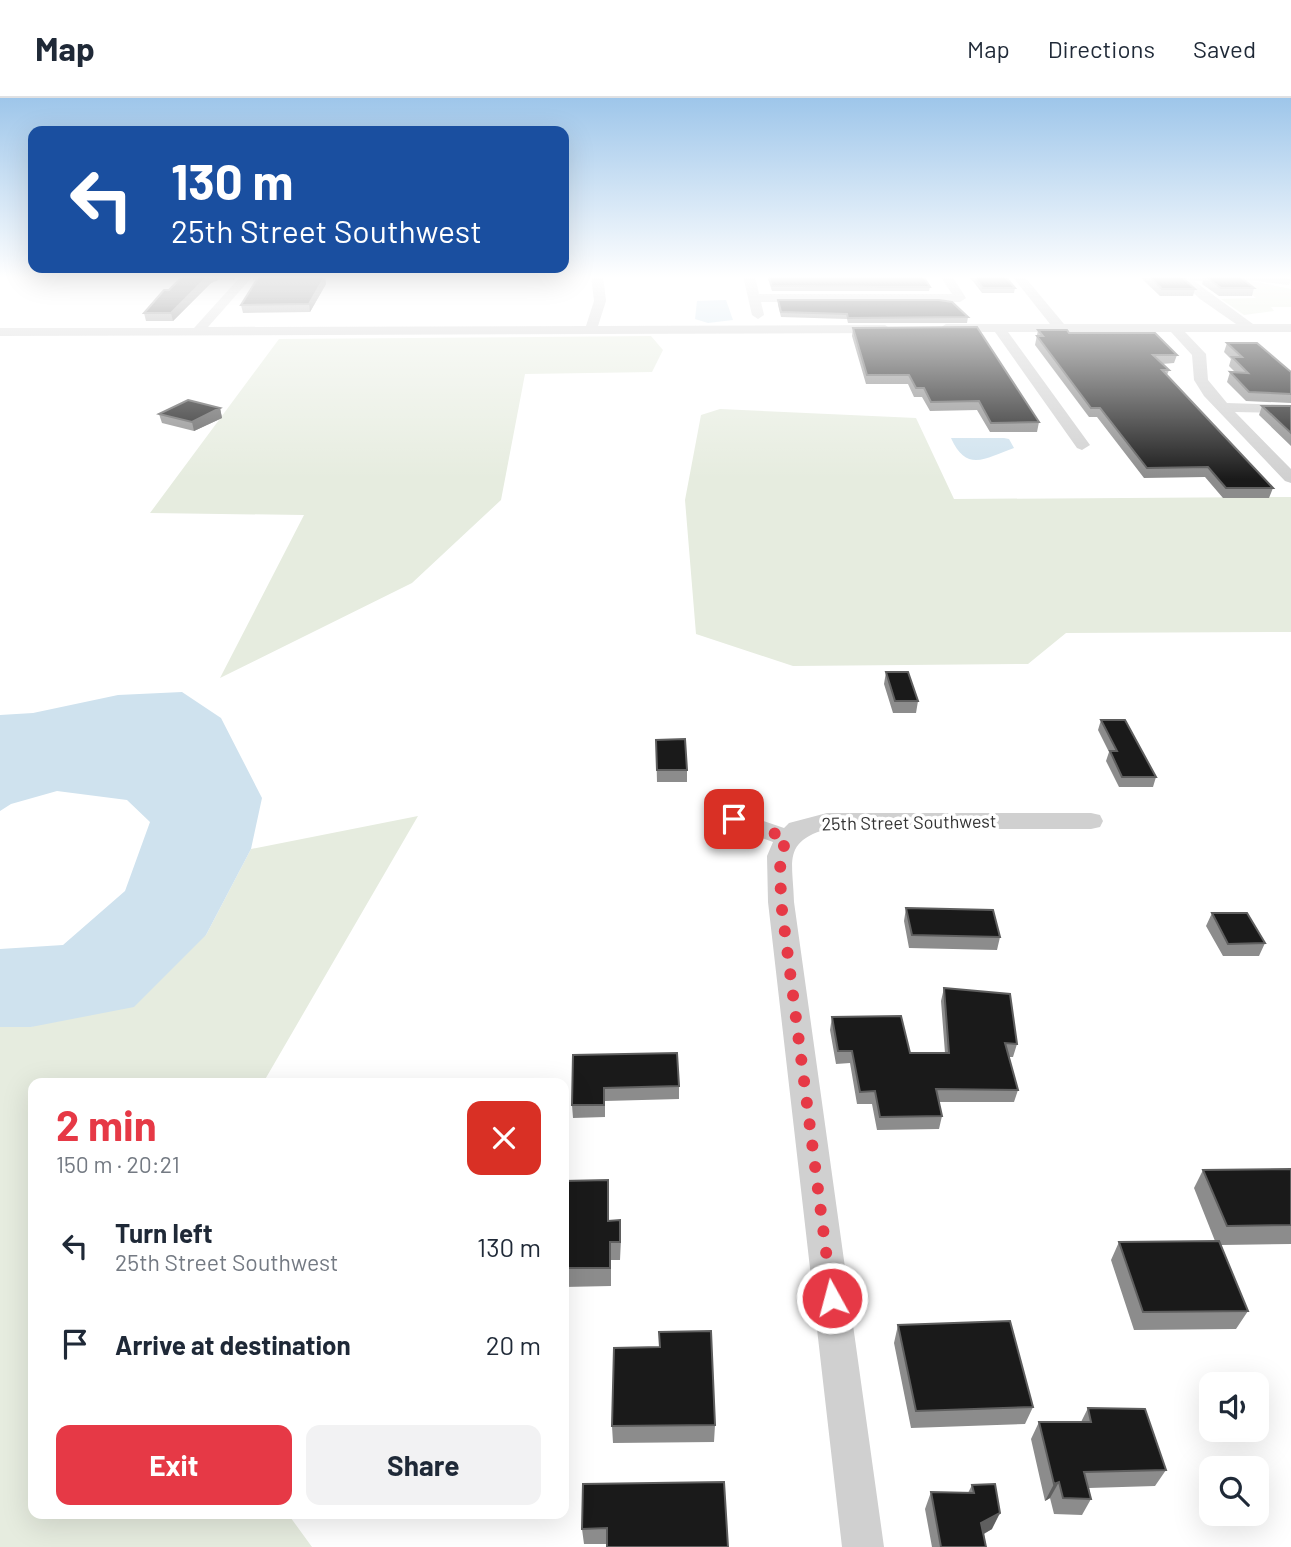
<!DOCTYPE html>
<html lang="en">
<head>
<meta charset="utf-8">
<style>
  body { margin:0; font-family:Barlow,sans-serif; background:#f2f2f3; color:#1f2937; height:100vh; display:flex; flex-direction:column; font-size:26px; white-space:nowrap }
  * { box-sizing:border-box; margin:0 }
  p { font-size:23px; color:#747a83 }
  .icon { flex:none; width:38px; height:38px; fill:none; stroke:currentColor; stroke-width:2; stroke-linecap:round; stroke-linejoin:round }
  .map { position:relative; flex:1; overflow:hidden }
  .panel { position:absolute; left:28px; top:980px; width:541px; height:441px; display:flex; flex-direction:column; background:#fff; border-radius:14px; box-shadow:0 7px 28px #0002 }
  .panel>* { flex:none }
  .top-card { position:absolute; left:28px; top:28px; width:541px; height:147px; border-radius:14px; box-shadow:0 7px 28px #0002; background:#1a4fa0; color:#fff; overflow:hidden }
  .fabs { position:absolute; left:1199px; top:1274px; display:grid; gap:14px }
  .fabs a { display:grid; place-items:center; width:70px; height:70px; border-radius:14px; background:#fff; box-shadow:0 7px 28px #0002; font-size:35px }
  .pin { position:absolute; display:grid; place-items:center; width:60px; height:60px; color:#fff; margin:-30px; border-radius:14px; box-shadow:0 4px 10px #0006 }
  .me { position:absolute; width:77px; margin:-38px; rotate:353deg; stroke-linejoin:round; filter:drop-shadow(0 0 5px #0008) }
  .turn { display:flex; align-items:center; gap:24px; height:147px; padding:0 28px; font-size:32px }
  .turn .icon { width:91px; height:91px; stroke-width:2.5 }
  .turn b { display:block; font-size:49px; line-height:60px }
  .round { display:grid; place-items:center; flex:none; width:74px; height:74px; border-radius:14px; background:#f2f2f3 }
  .headline { display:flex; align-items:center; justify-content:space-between; height:119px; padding:0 28px }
  h1 { font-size:42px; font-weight:700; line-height:52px; color:#e63946 }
  .cta { display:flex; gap:14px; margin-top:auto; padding:14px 28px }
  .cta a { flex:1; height:80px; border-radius:14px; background:#e63946; color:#fff; font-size:28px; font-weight:700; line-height:80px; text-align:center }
  .cta a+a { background:#f2f2f3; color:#1f2937 }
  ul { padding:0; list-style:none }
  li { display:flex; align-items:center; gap:21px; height:98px; padding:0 28px }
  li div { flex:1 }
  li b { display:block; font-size:26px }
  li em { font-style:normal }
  header { display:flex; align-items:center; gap:42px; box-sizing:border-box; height:98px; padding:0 35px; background:#fff; border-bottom:2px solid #e0e1e3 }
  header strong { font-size:33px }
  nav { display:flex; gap:38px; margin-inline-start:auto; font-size:24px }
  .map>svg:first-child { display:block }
  .green { fill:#e6ecdf }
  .water { fill:#cfe2ee }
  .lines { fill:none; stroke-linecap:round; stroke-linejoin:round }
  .street { fill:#d0d0d0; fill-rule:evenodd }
  .wall { fill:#8c8c8c }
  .shaded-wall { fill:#5f5f5f }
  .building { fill:#1a1a1a; stroke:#5f5f5f; stroke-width:2 }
  .route { stroke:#e63946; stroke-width:12; stroke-dasharray:0 21.6 }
  .labels { text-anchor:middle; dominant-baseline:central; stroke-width:7; stroke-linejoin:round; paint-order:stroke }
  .street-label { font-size:18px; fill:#333; stroke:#fff }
</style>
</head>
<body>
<header>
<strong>Map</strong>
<nav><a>Map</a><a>Directions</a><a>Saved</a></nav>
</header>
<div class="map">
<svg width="1291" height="1449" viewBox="0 0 1291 1449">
  <rect width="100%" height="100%" fill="#fff"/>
  <path class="green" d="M 1235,183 L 1252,183 L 1291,191 L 1291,209 L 1271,209 L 1274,213 L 1244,217 L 1221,201 L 1256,200 Z
    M 651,238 L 663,252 L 652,274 L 525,276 L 501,402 L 412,485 L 220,580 L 304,417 L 150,415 L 279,241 Z
    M 720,311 L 916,320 L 954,401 L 1291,399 L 1291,534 L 1066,535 L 1028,566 L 793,568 L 696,536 L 685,402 L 701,317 Z
    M 418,718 L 263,985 L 33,985 L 33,1416 L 288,1416 L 312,1449 L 0,1449 L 0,929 L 31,929 L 206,837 L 251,751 Z"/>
  <path class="water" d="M 726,202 L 733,222 L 708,225 L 695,221 L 697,203 Z
    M 951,340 L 1004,340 L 1009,341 L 1014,350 C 987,359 967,376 951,340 Z
    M 182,594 L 221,620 L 262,700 L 251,751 L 206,837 L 134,909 L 31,929 L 0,929 L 0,851 L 63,847 L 125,793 L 150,724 L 127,702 L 57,693 L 11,706 L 0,713 L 0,617 L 33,615 L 118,597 Z"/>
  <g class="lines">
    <path class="street" d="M 241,178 L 253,178 L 208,229 L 586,228 L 594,203 L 591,178 L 603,178 L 606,203 L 598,228 L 885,227 L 891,231 L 885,235 L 0,238 L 0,230 L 194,230 Z
      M 743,178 L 755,178 L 759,196 L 952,196 L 940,178 L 952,178 L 966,200 L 960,204 L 761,204 L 764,217 L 758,221 L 752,217 Z
      M 1012,178 L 1024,178 L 1064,226 L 1236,226 L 1200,201 L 1175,178 L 1270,178 L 1291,181 L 1289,187 L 1257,183 L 1194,183 L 1253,226 L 1291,226 L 1291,234 L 1185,234 L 1206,256 L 1208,282 L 1227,305 L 1291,307 L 1291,315 L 1235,314 L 1291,371 L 1291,385 L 1285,383 L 1204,298 L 1194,282 L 1192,257 L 1171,234 L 1008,234 L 1090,347 L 1082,352 L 1077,350 L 995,234 L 946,234 L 940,230 L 946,226 L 1050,226 Z
      M 734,713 L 784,730 L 789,725 L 827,715 L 1091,715 L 1100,717 L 1103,723 L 1100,729 L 1091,731 L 827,731 C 782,744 793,764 794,804 L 884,1449 L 842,1449 L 768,804 L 767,758 L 773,744 L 725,727 L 722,721 L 725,715 Z"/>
  </g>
  <path class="wall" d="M 183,178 L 238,178 L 234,182 L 218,182 L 211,185 L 173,223 L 146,223 L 144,215 Z
    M 253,178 L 325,178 L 326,186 L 310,214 L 243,215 L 241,207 L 257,182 L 253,182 Z
    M 767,178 L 923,178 L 930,189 L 929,193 L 772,193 Z
    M 969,178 L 1005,178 L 1015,190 L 1014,195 L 982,195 Z
    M 1139,178 L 1181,178 L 1195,191 L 1193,198 L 1160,198 Z
    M 1204,178 L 1239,178 L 1254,190 L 1252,198 L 1219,198 L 1202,186 Z
    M 778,202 L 968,219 L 967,225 L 848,225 L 847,221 L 781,219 L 778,207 Z
    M 853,230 L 1039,324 L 1037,334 L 990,334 L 977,312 L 930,313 L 922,299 L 914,299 L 908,286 L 866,286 L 852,238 Z
    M 1038,232 L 1069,235 L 1177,257 L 1174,265 L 1162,266 L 1169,272 L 1167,277 L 1273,390 L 1269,400 L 1223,400 L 1205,379 L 1144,380 L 1097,319 L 1089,319 L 1035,247 Z
    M 1227,245 L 1291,274 L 1291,305 L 1246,303 L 1227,284 L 1230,274 L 1236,275 L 1229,268 L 1231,261 L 1224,254 Z
    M 1262,308 L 1291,308 L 1291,348 L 1259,317 Z
    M 220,310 L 222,320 L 194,333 L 162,325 L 159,316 Z
    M 886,574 L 918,603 L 916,615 L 893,615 L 884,586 Z
    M 1101,622 L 1156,679 L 1153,689 L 1119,689 L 1106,663 L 1109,654 L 1098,632 Z
    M 656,642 L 687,672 L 687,684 L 657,684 Z
    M 906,810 L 1000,839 L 997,852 L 909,850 L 904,823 Z
    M 1212,815 L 1265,845 L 1259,858 L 1223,858 L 1206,828 Z
    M 944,890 L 1017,946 L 1013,959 L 1009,959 L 1018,992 L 1014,1004 L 939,1004 L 942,1018 L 939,1031 L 877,1032 L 872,1006 L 857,1006 L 850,965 L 836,966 L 830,932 L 832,919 L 910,955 L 945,955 L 941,903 Z
    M 573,957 L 679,988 L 679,1001 L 605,1003 L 605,1019 L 573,1020 L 572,1007 Z
    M 1291,1071 L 1291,1146 L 1221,1147 L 1248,1213 L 1236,1231 L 1134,1232 L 1111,1162 L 1119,1144 L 1215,1143 L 1194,1090 L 1203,1072 Z
    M 564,1083 L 609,1123 L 621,1141 L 620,1162 L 611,1162 L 611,1188 L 564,1189 Z
    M 898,1227 L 1033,1309 L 1025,1326 L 911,1330 L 894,1245 Z
    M 659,1234 L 715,1327 L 714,1344 L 613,1345 L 612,1328 L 659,1249 Z
    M 1088,1310 L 1166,1372 L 1155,1388 L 1089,1390 L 1091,1401 L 1082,1417 L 1054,1416 L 1050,1400 L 1045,1403 L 1031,1341 L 1039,1324 L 1081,1324 Z
    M 724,1384 L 607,1446 L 584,1446 L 582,1431 Z
    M 972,1387 L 992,1431 L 984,1436 L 986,1449 L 932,1449 L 925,1411 L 931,1394 L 968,1395 Z"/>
  <path class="shaded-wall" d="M 208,178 L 218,178 L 218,182 L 211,185 L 173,223 L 171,215 Z
    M 325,178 L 326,186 L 310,214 L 309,206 Z
    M 220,310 L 222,320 L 194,333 L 192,324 Z
    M 1059,1384 L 1050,1400 L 1045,1403 L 1054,1386 Z
    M 1000,1415 L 992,1431 L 974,1441 L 981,1425 Z"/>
  <path class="building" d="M 183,178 L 208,178 L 171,215 L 144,215 L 164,192 L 169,192 Z
    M 259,178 L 325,178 L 309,206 L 241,207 Z
    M 768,178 L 923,178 L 930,189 L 772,188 Z
    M 974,178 L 1005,178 L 1015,190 L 983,190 Z
    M 1149,178 L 1181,178 L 1195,191 L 1162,191 Z
    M 1205,178 L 1239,178 L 1254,190 L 1221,190 Z
    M 778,202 L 939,202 L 952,204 L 968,219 L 848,220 L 847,216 L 781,214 Z
    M 977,229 L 1039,324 L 991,325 L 979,303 L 931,304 L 924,290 L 916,290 L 909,277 L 867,277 L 853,230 Z
    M 1038,232 L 1067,232 L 1069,235 L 1155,235 L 1177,257 L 1153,257 L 1169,272 L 1162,272 L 1273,390 L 1226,390 L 1208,369 L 1147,370 L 1100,310 L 1091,310 L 1037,238 L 1043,238 Z
    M 1227,245 L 1257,245 L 1291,274 L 1291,296 L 1249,294 L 1230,274 L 1248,275 L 1232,259 L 1242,259 Z
    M 188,302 L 220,310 L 192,324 L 159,316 Z
    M 1262,308 L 1291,308 L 1291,335 Z
    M 886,574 L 908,574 L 918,603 L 895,603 Z
    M 1101,622 L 1125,622 L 1156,679 L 1122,679 L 1110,653 L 1117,653 Z
    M 685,641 L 687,672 L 657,672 L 656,642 Z
    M 906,810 L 993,812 L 1000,839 L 912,837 Z
    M 1212,815 L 1247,815 L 1265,845 L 1228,846 Z
    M 944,890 L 1010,896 L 1017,946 L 1005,945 L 1018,992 L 936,991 L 942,1018 L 880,1019 L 875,993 L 860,994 L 852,953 L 838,953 L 832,919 L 901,918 L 910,955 L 949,955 Z
    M 677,955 L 679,988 L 604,990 L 604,1007 L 572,1007 L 573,957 Z
    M 1291,1071 L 1291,1127 L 1227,1128 L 1203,1072 Z
    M 608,1082 L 608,1123 L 620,1122 L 620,1144 L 610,1144 L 610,1170 L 564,1170 L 564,1083 Z
    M 1219,1143 L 1248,1213 L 1143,1214 L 1119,1144 Z
    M 1010,1223 L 1033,1309 L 916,1313 L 898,1227 Z
    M 711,1233 L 715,1327 L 612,1328 L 614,1250 L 660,1249 L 659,1234 Z
    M 1088,1310 L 1145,1311 L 1166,1372 L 1084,1374 L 1091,1401 L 1063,1400 L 1059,1384 L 1054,1386 L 1039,1324 L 1091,1324 Z
    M 724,1384 L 728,1449 L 607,1449 L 607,1430 L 582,1431 L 583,1386 Z
    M 995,1386 L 1000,1415 L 981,1425 L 986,1449 L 941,1449 L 931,1394 L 974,1395 L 972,1387 Z"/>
  <linearGradient id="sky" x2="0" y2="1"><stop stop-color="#9ec6ea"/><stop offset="0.47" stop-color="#fff"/><stop offset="1" stop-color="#fff" stop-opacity="0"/></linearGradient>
  <rect width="1291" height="381" fill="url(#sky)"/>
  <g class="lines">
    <path class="route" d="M 734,721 L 787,740 L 780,758 L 781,804 L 832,1200"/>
  </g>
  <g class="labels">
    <g class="street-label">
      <text transform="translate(909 724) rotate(-1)">25th Street Southwest</text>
    </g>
  </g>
</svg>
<div class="fabs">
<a><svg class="icon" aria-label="sound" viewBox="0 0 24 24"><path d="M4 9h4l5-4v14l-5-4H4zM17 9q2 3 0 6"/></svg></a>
<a><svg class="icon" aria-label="search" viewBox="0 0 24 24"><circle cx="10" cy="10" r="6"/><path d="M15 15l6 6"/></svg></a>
</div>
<div class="pin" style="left:734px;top:721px;background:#d93025"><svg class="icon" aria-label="arrive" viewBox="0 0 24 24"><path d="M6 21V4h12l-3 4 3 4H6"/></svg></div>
<svg class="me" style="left:832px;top:1200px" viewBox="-20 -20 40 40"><circle r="17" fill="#e63946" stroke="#fff" stroke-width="3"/><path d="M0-11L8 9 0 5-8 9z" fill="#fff"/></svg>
<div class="top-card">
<div class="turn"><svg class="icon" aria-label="left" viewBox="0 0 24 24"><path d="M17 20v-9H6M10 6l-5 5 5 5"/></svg><div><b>130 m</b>25th Street Southwest</div></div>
</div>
<section class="panel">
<div class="headline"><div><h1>2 min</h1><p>150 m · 20:21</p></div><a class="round" style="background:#d93025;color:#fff"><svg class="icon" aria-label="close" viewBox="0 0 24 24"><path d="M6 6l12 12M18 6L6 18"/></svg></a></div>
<ul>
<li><svg class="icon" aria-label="left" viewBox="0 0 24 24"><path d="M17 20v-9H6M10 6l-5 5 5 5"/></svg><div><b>Turn left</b><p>25th Street Southwest</p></div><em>130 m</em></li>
<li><svg class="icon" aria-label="arrive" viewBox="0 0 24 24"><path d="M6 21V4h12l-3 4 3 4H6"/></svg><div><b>Arrive at destination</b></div><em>20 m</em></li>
</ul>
<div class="cta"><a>Exit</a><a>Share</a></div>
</section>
</div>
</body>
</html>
